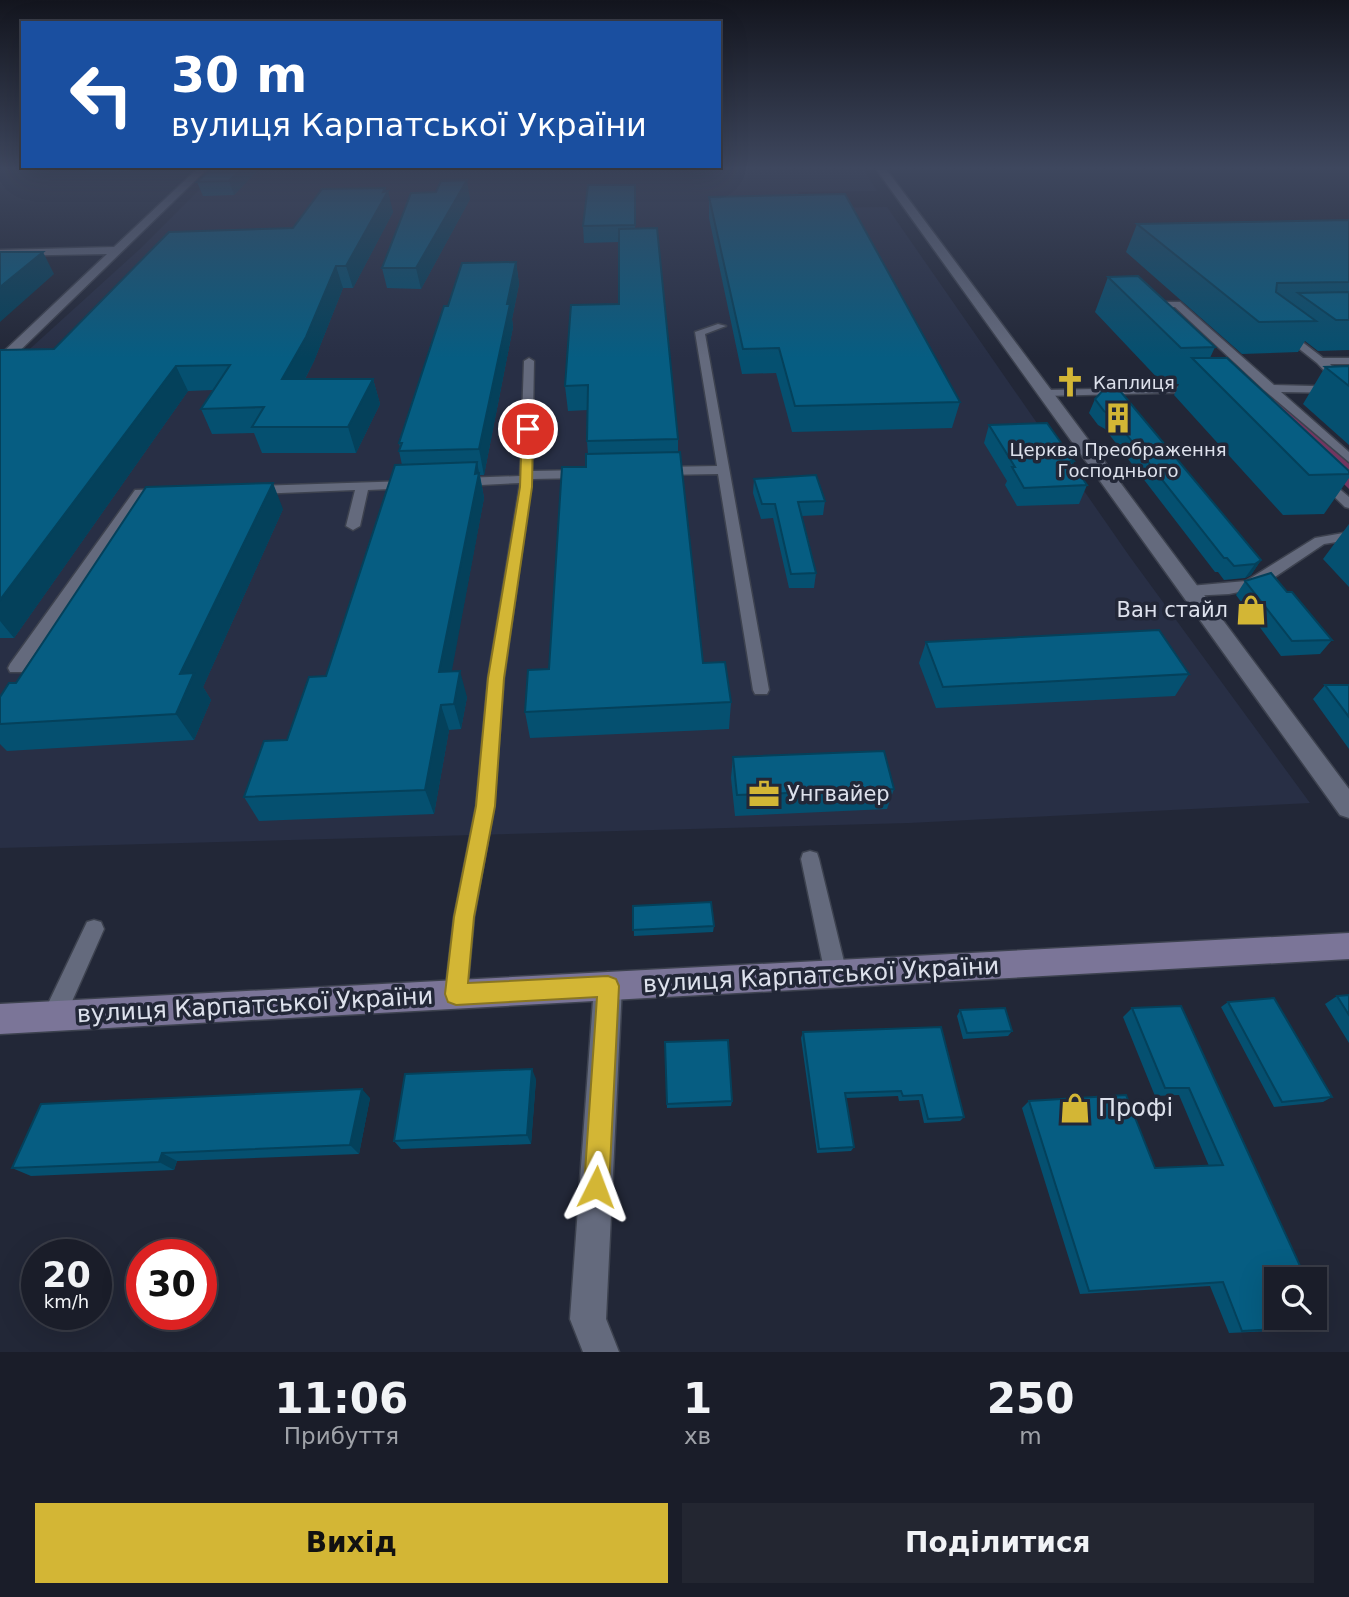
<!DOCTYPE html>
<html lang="uk">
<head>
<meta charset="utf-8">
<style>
  body { margin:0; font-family:"DejaVu Sans",sans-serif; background:#232631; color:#f1f3f6; height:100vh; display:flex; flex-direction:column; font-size:26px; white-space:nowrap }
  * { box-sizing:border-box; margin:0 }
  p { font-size:23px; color:#9fa2a8 }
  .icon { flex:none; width:38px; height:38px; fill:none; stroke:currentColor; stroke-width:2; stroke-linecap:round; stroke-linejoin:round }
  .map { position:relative; height:1352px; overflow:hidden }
  .drawer { display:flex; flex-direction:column; background:#1a1d29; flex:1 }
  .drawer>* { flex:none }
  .guide { position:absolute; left:21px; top:21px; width:700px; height:147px; border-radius:0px; box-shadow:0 7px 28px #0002,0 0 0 2px #383b46; background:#1a4fa0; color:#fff; overflow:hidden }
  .tools { position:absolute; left:1264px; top:1267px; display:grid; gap:14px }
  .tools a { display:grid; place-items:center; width:63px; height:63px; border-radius:0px; background:#1a1d29; box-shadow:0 7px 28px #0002,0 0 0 2px #383b46; font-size:35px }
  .speed { position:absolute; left:21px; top:1239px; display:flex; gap:14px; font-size:35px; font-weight:700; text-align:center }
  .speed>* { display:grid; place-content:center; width:91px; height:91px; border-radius:50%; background:#1a1d29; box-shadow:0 7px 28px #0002,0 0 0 2px #383b46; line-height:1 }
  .speed small { font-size:18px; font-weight:400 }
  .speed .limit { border:10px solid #d22; background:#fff; color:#111 }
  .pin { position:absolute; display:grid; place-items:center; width:60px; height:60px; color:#fff; margin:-30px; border:4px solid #fff; border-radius:50%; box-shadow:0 2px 7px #0007 }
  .me { position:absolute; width:77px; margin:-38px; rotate:3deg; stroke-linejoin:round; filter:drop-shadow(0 0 5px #0008) }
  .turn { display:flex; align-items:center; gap:24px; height:147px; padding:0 35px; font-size:32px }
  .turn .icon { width:91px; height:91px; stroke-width:2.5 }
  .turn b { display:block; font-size:49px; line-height:60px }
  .eta { display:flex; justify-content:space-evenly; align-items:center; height:119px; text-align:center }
  .eta b { font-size:42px; font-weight:800; line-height:49px }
  .primary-button { display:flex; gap:14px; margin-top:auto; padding:14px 35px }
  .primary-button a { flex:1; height:80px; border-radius:0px; background:#d3b635; color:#111; font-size:28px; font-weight:800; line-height:80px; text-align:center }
  .primary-button a+a { background:#232631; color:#f1f3f6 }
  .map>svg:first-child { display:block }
  .built { fill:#282f45 }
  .green { fill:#723660 }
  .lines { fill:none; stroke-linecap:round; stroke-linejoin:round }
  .lane-casing { stroke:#3d424f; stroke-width:3 }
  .street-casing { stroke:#3d424f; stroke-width:3 }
  .secondary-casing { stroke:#3d424f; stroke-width:3 }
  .lane { fill:#646a7d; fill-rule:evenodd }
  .street { fill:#646a7d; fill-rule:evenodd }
  .secondary { fill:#7b7598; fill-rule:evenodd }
  .wall { fill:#055070 }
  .shaded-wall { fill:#04415b }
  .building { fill:#065d82; stroke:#04415b; stroke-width:2 }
  .route { fill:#d3b635; stroke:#897622; stroke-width:2 }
  .labels { text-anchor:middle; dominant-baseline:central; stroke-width:7; stroke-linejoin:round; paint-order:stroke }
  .far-poi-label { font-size:18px; fill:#dde1ec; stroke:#222737; text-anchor:start }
  .poi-label { font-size:21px; fill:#dde1ec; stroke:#222737; text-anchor:end }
  .near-street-label { font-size:24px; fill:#dde1ec; stroke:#222737 }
  .near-poi-label { font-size:24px; fill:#dde1ec; stroke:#222737; text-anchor:start }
</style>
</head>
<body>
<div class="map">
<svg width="1349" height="1352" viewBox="0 0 1349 1352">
  <rect width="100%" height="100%" fill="#222737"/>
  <path class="built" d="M 220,169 L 863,169 L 877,191 L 798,192 L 805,208 L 887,207 L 1130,557 L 1310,803 L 909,823 L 0,848 L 0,376 L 141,248 Z"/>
  <path class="green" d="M 1258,400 L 1281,400 L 1349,461 L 1349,489 Z"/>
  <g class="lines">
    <g class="lane-casing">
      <path id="lane" d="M 1146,302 L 1180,302 L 1274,385 L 1349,387 L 1349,393 L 1281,392 L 1349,452 L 1349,462 L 1264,390 L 1175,307 L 1143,307 L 1143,303 Z
        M 718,324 L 726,326 L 705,334 L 769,690 L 767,694 L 755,694 L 753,690 L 718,474 L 661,475 L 655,471 L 661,467 L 717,466 L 695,332 Z
        M 1282,331 L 1288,331 L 1323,358 L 1349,358 L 1349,364 L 1330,364 L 1344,379 L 1344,383 L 1336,383 L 1317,363 L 1282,335 Z
        M 529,358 L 534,361 L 532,471 L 583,470 L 589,474 L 583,478 L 532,479 L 504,678 L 494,806 L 474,917 L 467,994 L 464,1001 L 456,1005 L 448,1001 L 445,994 L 454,917 L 476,806 L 488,678 L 520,483 L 462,486 L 456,482 L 462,478 L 520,476 L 524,361 Z
        M 1197,387 L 1201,388 L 1201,392 L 1045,396 L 1040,393 L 1045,390 Z
        M 1323,475 L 1349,497 L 1349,508 L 1345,507 L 1319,482 L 1319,476 Z
        M 408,481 L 412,482 L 412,488 L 368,490 L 360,526 L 353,530 L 346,526 L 355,490 L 256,494 L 250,490 L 256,486 Z
        M 164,489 L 170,493 L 168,496 L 143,497 L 22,672 L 10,672 L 8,668 L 10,664 L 135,490 Z
        M 1349,532 L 1349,540 L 1324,544 L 1269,581 L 1249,590 L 1229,594 L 1190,596 L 1183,591 L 1190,586 L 1246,581 L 1315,538 Z
        M 810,851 L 817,853 L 819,859 L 847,974 L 843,981 L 836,984 L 829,981 L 825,974 L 801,859 L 803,853 Z
        M 94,920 L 101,922 L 104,929 L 62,1024 L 54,1027 L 46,1024 L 43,1016 L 46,1008 L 87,922 Z"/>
    </g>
    <g class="street-casing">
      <path id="street" d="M 197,169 L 207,169 L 5,365 L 0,366 L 0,355 L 107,254 L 0,256 L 0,250 L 114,247 Z
        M 876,169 L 886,169 L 1349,789 L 1349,818 L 1340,815 Z
        M 608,972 L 618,976 L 622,986 L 606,1319 L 619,1352 L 583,1352 L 570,1319 L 594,986 L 598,976 Z"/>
    </g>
    <g class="secondary-casing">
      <path id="secondary" d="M 1349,933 L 1349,959 L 0,1034 L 0,1004 Z"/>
    </g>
    <use href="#lane" class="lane"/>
    <use href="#street" class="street"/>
    <use href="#secondary" class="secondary"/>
  </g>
  <path class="wall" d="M 85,169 L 134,169 L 131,171 L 87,172 Z
    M 211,169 L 259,169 L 234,195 L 203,196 L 197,182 Z
    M 635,185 L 635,229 L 678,439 L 678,452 L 703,663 L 731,702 L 729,729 L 530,738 L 525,712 L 549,669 L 588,454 L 587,441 L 588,410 L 568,411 L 565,386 L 619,304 L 619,242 L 584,243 L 583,226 Z
    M 385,188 L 393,212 L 353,288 L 343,288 L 314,361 L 305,379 L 373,379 L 380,404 L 356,453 L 262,453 L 254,433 L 212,434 L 201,409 L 213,390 L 188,391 L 14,638 L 0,638 L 0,350 L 54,349 L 293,228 Z
    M 709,197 L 960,402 L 952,428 L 792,432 L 776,373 L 742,374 L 709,218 Z
    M 470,199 L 421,289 L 387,288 L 382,268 Z
    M 1349,220 L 1349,350 L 1318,351 L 1305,341 L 1298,352 L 1242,354 L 1126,252 L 1137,224 Z
    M 516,262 L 519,284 L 512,319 L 513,327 L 484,475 L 480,475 L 484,498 L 451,672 L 467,697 L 461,729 L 449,730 L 434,814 L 259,821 L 244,797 L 287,740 L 326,676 L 402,465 L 399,451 L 400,447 L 399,443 L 448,306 Z
    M 1108,277 L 1215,347 L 1210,358 L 1349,471 L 1349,478 L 1324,514 L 1283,515 L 1174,395 L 1179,384 L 1164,385 L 1095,312 Z
    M 1349,366 L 1349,445 L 1303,404 L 1325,367 Z
    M 1095,399 L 1261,560 L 1251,575 L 1245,578 L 1224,580 L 1218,572 L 1215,572 L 1105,429 L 1098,425 L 1089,413 Z
    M 989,425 L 1074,461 L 1073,464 L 1087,485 L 1079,504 L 1017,506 L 1005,485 L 1007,481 L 984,443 Z
    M 754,479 L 825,501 L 823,515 L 802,516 L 816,573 L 814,588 L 789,588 L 773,518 L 761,519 L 753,493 Z
    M 283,509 L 203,687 L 211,700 L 194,740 L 7,751 L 0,744 L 0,697 L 16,683 Z
    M 1349,524 L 1349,587 L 1323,559 Z
    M 1245,581 L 1287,592 L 1332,640 L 1320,654 L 1281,656 L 1236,595 Z
    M 926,642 L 1189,674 L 1175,696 L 936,708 L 919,663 Z
    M 1325,685 L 1349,685 L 1349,749 L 1313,699 Z
    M 733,757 L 894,789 L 887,809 L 735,816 L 731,778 Z
    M 633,906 L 714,926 L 713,932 L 634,936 Z
    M 1349,995 L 1349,1043 L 1325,1004 L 1337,996 Z
    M 1228,1002 L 1332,1097 L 1323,1102 L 1274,1107 L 1221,1007 Z
    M 1181,1006 L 1327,1326 L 1311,1329 L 1229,1333 L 1210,1286 L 1080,1294 L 1022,1108 L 1029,1101 L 1155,1168 L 1209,1166 L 1179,1095 L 1155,1096 L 1123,1017 L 1132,1008 Z
    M 960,1010 L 1012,1031 L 1008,1036 L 963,1039 L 957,1016 Z
    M 803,1032 L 964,1117 L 960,1121 L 924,1123 L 919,1100 L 899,1101 L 898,1096 L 846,1098 L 854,1147 L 851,1151 L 817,1153 L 801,1038 Z
    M 665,1042 L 732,1101 L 731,1106 L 667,1108 Z
    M 536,1079 L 531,1144 L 401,1149 L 394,1141 Z
    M 370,1098 L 359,1154 L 177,1161 L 174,1170 L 31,1176 L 12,1168 Z"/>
  <path class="shaded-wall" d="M 241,169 L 259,169 L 234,195 L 229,181 Z
    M 467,180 L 470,199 L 421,289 L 416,268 Z
    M 385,188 L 387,194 L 388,191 L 393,212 L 353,288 L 346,266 Z
    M 43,252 L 54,274 L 0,322 L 0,287 Z
    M 516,262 L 519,284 L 512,319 L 513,327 L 484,475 L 479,449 Z
    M 336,266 L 343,288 L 314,361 L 292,404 L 282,379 Z
    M 176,366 L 188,391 L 14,638 L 0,621 L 0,600 Z
    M 373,379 L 380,404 L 356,453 L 348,427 Z
    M 477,462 L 484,498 L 447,697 L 439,672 Z
    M 273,483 L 283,509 L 203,687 L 211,700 L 194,740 L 176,714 L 180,674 Z
    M 1261,560 L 1251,575 L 1245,578 L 1255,564 Z
    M 460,671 L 467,697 L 461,729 L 454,704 Z
    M 441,705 L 449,730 L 434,814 L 425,790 Z
    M 532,1069 L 536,1079 L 531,1144 L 527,1135 Z
    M 362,1089 L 370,1098 L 359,1154 L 350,1145 Z
    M 162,1153 L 177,1161 L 174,1170 L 159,1162 Z"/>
  <path class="building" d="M 211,169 L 241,169 L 229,181 L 197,182 Z
    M 467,180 L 416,268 L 382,268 L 411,193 L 436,192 L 441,181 Z
    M 588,185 L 635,185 L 635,225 L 583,226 Z
    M 385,188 L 383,192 L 388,191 L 346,266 L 336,266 L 306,337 L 282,379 L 373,379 L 348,427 L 252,427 L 264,407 L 201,409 L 230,365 L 176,366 L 0,600 L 0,350 L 54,349 L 169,232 L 293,228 L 322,189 Z
    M 845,194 L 960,402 L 795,406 L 779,348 L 743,349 L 709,197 Z
    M 1349,220 L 1349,282 L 1277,283 L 1276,292 L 1316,321 L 1259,322 L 1137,224 Z
    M 657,228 L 678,439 L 587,441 L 588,385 L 565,386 L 571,305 L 619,304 L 619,229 Z
    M 0,252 L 43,252 L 0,287 Z
    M 516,262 L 507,304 L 510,304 L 479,449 L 399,451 L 402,443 L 399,443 L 444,306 L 448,306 L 462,263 Z
    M 1138,276 L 1215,347 L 1181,348 L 1108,277 Z
    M 1349,292 L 1349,320 L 1336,320 L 1298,293 Z
    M 1192,358 L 1227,358 L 1349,471 L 1349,474 L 1309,475 Z
    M 1349,366 L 1349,386 L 1325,367 Z
    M 1116,386 L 1261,560 L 1255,564 L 1234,566 L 1227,558 L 1224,558 L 1111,415 L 1104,411 L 1095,399 L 1106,387 Z
    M 1047,423 L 1074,461 L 1071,461 L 1087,485 L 1024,488 L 1012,467 L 1015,467 L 989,425 Z
    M 680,452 L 703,663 L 725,662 L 731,702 L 525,712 L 528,670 L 549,669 L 562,467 L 586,467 L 586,454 Z
    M 477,462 L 475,474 L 479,473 L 439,672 L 460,671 L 454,704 L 441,705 L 425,790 L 244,797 L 264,741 L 287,740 L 309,677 L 326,676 L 395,465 Z
    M 816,475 L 825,501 L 798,502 L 816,573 L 791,574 L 775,504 L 762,504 L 754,479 Z
    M 273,483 L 180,674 L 194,673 L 176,714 L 0,724 L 0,697 L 9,683 L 16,683 L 146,487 Z
    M 1271,573 L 1287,592 L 1292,592 L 1332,640 L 1292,641 L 1245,581 Z
    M 1159,630 L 1189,674 L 943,687 L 926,642 Z
    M 1325,685 L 1349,685 L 1349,717 Z
    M 884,751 L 894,789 L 737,795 L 733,757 Z
    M 711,902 L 714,926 L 633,930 L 633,906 Z
    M 1349,995 L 1349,1015 L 1337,996 Z
    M 1274,998 L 1332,1097 L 1282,1102 L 1228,1002 Z
    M 1181,1006 L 1306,1279 L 1276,1279 L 1276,1318 L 1314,1318 L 1314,1298 L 1327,1326 L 1242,1331 L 1223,1282 L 1089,1291 L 1029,1101 L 1126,1095 L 1155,1168 L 1223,1165 L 1189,1088 L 1165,1088 L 1132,1008 Z
    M 1005,1008 L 1012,1031 L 967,1033 L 960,1010 Z
    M 941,1027 L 964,1117 L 928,1119 L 922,1095 L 903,1096 L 901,1091 L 845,1093 L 854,1147 L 819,1149 L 803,1032 Z
    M 728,1040 L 732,1101 L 667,1104 L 665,1042 Z
    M 532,1069 L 527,1135 L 394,1141 L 405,1074 Z
    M 362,1089 L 350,1145 L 162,1153 L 159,1162 L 12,1168 L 41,1104 Z"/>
  <linearGradient id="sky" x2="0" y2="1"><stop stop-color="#13151e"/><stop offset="0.47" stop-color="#3e475e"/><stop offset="1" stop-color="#3e475e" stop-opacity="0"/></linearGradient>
  <rect width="1349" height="358" fill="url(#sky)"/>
  <path class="route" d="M 528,426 L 533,429 L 532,487 L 504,678 L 495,806 L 474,917 L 468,983 L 608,976 L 616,979 L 619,986 L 609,1187 L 605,1196 L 596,1200 L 588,1196 L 584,1187 L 597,997 L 456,1005 L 448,1002 L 445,994 L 454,917 L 476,806 L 488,678 L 520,487 L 522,429 Z"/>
  <defs>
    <g id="church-bare" transform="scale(2.415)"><path d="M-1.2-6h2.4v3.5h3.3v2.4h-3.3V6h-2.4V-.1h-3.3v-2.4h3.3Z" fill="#d3b635" stroke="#222737" stroke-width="2.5" paint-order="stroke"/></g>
    <g id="building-bare" transform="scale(2.415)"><path d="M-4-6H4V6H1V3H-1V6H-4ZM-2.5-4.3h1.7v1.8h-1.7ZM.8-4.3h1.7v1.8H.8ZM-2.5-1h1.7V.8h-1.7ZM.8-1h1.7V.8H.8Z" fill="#d3b635" stroke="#222737" stroke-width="2.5" paint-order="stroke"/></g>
    <g id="shop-bare" transform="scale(2.415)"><path d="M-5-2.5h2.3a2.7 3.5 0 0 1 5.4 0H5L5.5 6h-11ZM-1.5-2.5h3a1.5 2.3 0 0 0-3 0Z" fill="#d3b635" stroke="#222737" stroke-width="2.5" paint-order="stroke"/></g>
    <g id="office-bare" transform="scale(2.415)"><path d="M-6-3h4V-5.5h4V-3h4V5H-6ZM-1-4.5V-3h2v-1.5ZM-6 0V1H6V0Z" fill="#d3b635" stroke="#222737" stroke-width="2.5" paint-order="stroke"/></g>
  </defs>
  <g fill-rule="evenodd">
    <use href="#church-bare" x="1070" y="382"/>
    <use href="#building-bare" x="1118" y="418"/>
    <use href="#shop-bare" x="1251" y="610"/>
    <use href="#office-bare" x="764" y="794"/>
    <use href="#shop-bare" x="1075" y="1108"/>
  </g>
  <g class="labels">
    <g class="far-poi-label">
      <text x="1093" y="382">Каплиця</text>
      <text x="1118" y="449" text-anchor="middle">Церква Преображення<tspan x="1118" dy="21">Господнього</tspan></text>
    </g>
    <g class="poi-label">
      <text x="1228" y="610">Ван стайл</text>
      <text x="787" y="794" text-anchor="start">Унгвайер</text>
    </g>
    <g class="near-street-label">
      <text transform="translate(821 975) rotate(-3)">вулиця Карпатської України</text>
      <text transform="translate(255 1005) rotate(-3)">вулиця Карпатської України</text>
    </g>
    <g class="near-poi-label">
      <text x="1098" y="1108">Профі</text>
    </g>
  </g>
</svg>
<div class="tools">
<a><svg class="icon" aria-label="search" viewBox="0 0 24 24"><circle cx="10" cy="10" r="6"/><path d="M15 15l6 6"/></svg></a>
</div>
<div class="speed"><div>20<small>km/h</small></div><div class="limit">30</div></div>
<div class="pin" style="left:528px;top:429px;background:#d93025"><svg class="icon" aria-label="arrive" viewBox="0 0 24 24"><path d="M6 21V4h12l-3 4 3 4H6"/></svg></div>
<svg class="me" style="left:596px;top:1187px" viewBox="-20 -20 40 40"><path d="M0-17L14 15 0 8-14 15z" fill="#d3b635" stroke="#fff" stroke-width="4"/></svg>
<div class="guide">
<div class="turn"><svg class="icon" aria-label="left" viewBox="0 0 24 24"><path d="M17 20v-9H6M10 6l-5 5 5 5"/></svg><div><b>30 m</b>вулиця Карпатської України</div></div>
</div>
</div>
<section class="drawer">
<div class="eta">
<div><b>11:06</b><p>Прибуття</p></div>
<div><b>1</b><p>хв</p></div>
<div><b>250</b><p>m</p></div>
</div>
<div class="primary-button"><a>Вихід</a><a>Поділитися</a></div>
</section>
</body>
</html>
